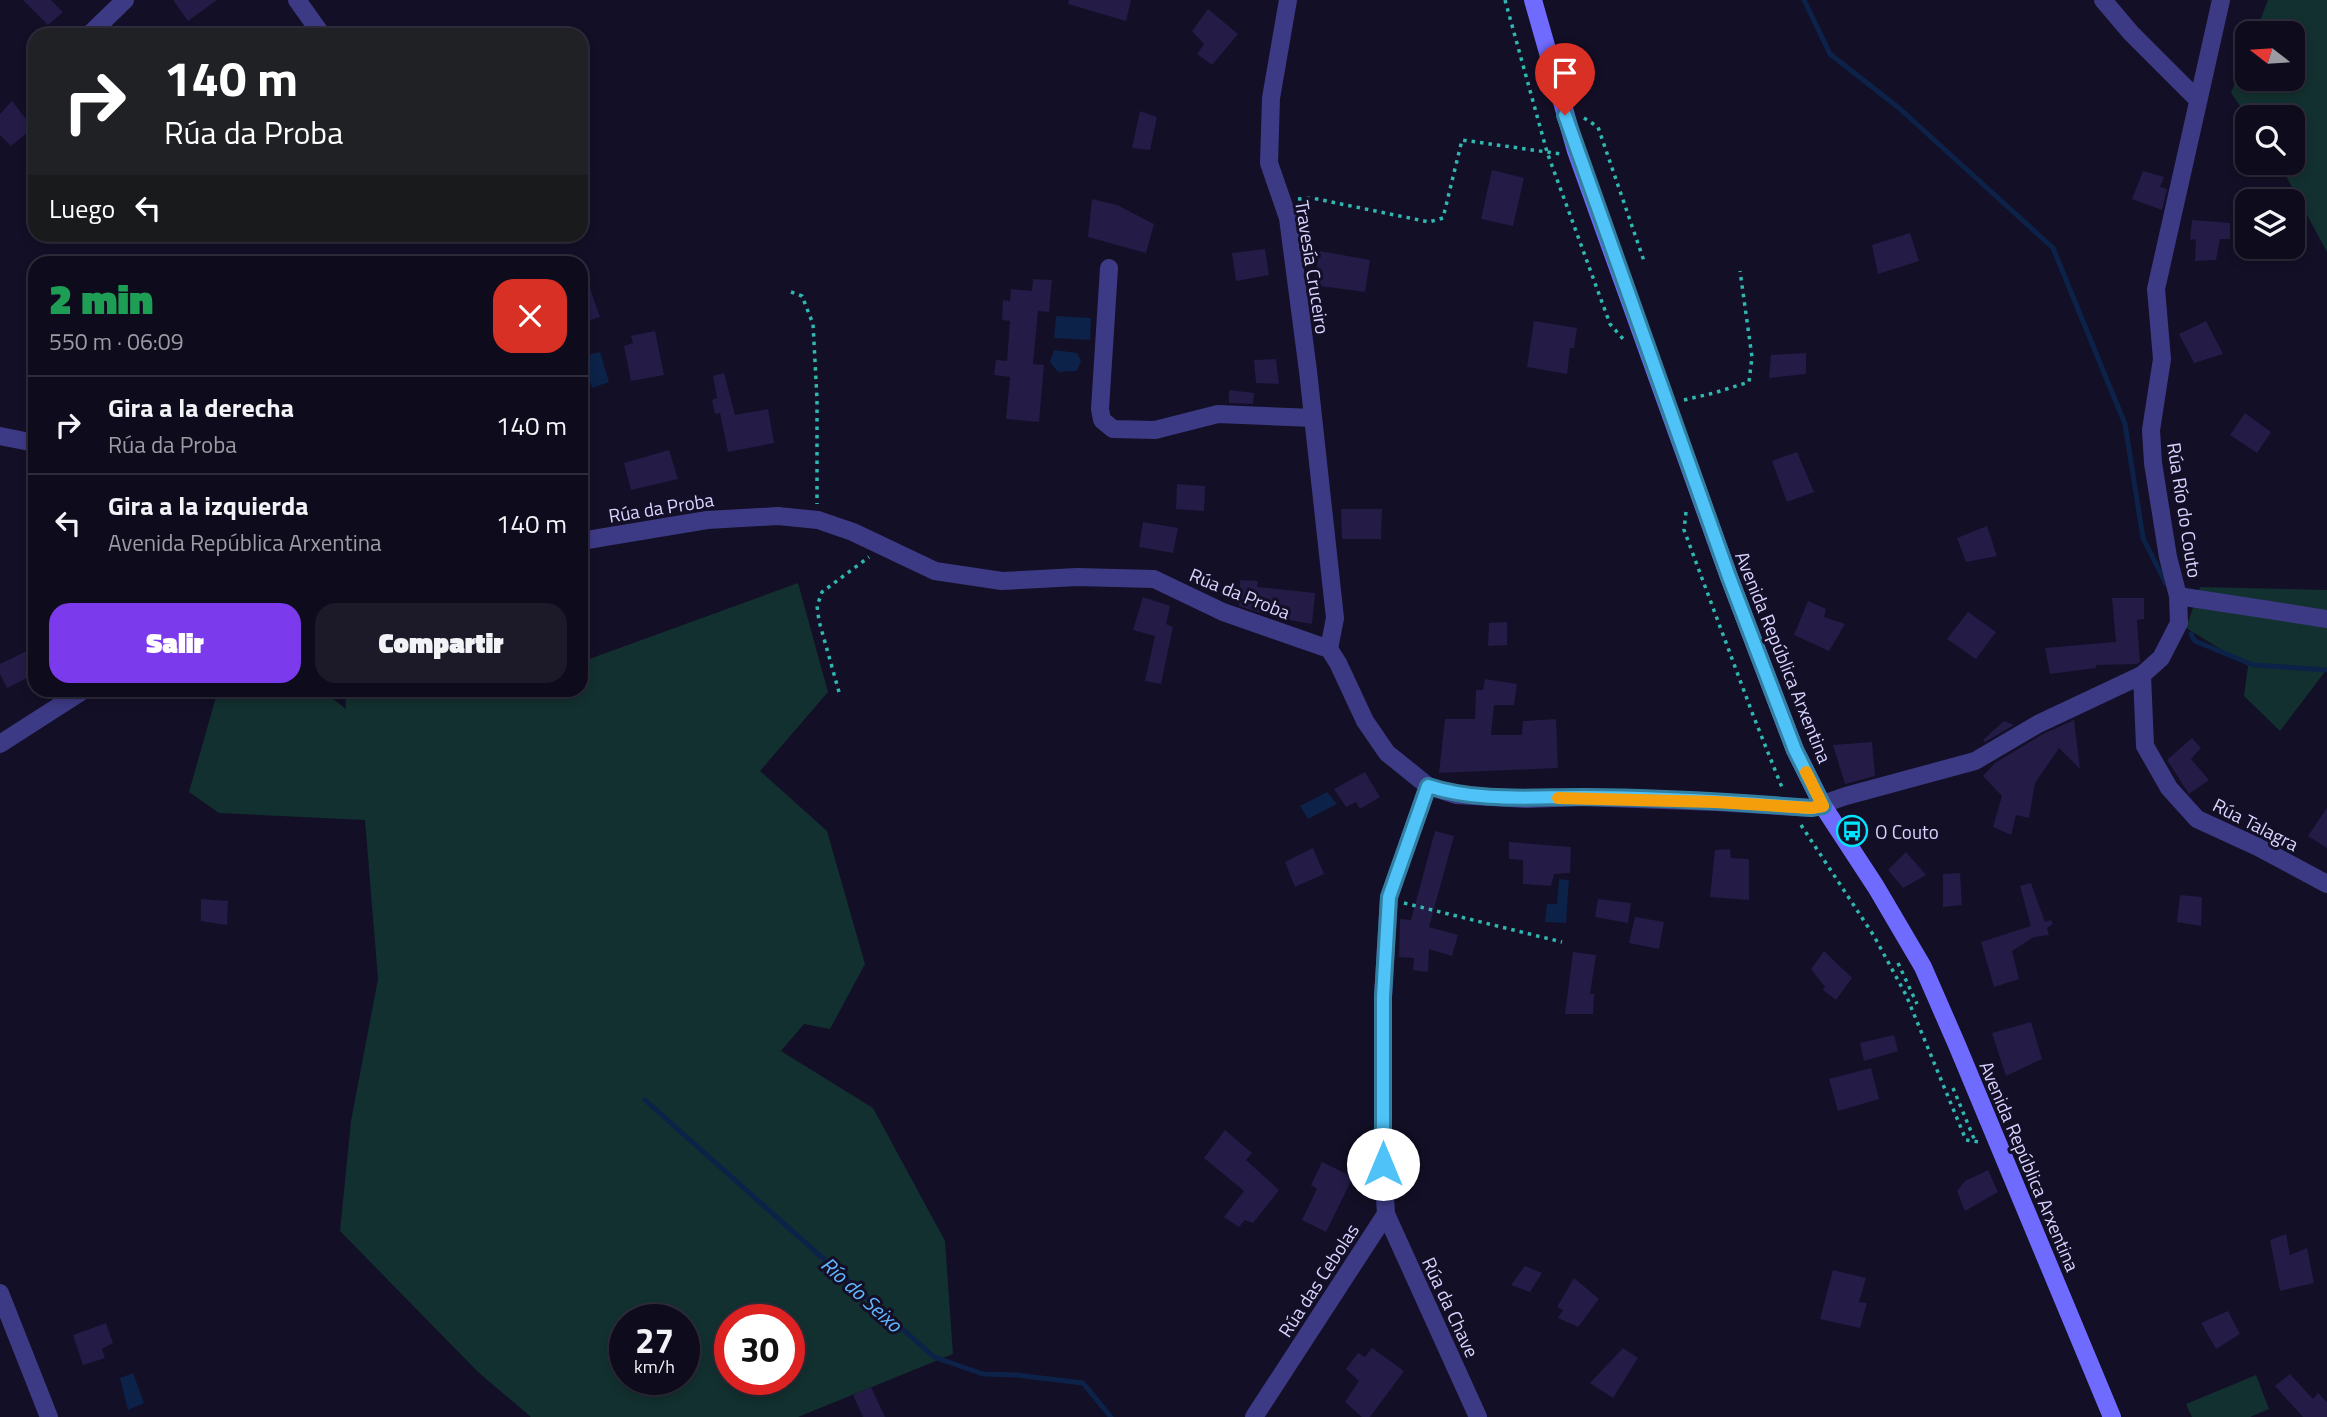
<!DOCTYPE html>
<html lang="es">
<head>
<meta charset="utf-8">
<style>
  body { margin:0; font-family:"Titillium Web",sans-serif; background:#1c1929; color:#f1f3f6; height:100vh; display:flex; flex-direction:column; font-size:26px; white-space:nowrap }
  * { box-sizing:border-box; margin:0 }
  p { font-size:23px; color:#9b9ba3 }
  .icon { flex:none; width:38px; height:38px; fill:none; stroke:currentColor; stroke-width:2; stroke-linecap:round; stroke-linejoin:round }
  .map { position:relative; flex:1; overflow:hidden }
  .sheet { position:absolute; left:28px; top:256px; width:560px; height:441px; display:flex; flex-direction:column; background:#0e0b1c; border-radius:21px; box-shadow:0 4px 10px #0003,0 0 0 2px #2e2b3b }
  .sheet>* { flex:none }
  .hud { position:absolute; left:28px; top:28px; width:560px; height:214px; border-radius:21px; box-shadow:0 4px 10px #0003,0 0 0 2px #2e2b3b; background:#202124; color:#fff; overflow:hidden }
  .needle { width:46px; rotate:287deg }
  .fabs { position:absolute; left:2235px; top:21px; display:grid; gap:14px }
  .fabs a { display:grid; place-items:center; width:70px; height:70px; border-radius:14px; background:#0e0b1c; box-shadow:0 4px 10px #0003,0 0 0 2px #2e2b3b; font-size:35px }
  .speed { position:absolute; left:609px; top:1304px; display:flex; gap:14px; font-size:35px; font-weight:700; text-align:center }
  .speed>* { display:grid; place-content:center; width:91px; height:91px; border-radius:50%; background:#0e0b1c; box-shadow:0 4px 10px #0003,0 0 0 2px #2e2b3b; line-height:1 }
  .speed small { font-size:18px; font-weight:400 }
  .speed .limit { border:10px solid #d22; background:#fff; color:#111 }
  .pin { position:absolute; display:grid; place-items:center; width:60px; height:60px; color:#fff; margin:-72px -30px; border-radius:50% 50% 50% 0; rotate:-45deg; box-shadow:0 0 7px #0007 }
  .pin .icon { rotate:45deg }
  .me { position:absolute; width:77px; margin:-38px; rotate:0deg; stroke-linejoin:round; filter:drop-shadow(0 0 5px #0008) }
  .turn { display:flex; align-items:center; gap:24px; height:147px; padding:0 21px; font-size:32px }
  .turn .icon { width:91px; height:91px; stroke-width:2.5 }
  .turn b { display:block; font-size:49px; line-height:60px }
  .then { display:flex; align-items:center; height:66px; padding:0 21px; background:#0003; gap:14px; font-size:26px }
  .round { display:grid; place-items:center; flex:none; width:74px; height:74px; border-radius:21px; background:#1c1929 }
  .head { display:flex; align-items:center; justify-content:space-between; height:119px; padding:0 21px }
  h1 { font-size:42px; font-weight:800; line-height:52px; color:#1e9e55 }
  .cta { display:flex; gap:14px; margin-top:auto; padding:14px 21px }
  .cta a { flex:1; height:80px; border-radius:21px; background:#7c3aed; color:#fff; font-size:28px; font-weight:800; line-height:80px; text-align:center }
  .cta a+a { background:#1c1929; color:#f1f3f6 }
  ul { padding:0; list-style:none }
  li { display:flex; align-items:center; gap:21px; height:98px; padding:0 21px; border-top:2px solid #2e2b3b }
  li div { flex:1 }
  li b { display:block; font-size:26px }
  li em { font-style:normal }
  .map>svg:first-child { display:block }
  .green { fill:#12302f; fill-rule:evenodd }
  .water { fill:#0c2248 }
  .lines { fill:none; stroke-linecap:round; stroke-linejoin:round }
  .stream { stroke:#0c2248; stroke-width:5 }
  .building { fill:#241b47 }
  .path { stroke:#2fb8b0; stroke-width:3.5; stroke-dasharray:3.5 5; stroke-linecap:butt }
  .street { stroke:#3d3a85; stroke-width:18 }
  .secondary { stroke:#6f6bff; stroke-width:18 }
  .route-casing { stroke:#337fa1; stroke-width:18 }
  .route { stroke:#4fc3f7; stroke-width:12 }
  .slow { stroke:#f59e0b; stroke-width:12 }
  .labels { text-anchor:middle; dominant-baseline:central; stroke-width:6; stroke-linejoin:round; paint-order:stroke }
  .street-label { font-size:19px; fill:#d9d4ff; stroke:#130f26 }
  .poi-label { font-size:19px; fill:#d9d4ff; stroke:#130f26; text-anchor:start }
  .water-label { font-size:21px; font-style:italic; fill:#62b6ff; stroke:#130f26 }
</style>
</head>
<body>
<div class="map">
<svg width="2327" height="1417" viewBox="0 0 2327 1417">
  <rect width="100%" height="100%" fill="#130f26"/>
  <path class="green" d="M 2268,0 L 2327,0 L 2327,252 L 2279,163 L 2292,163 L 2292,117 L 2248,117 L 2231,93 L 2247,53 L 2247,79 L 2292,79 L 2292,33 L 2255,33 Z
    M 798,583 L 828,692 L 760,771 L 827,831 L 865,964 L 830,1029 L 804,1024 L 781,1051 L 873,1108 L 945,1241 L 953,1354 L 798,1417 L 531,1417 L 478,1372 L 340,1231 L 351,1121 L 378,979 L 365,820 L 219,813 L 189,792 L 218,690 L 287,690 L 332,698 L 346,709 L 345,690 L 581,690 L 581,662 ZM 625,1320 L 684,1320 L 684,1379 L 625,1379 ZM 730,1320 L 789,1320 L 789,1379 L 730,1379 Z
    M 2200,587 L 2327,590 L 2327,669 L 2280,731 L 2244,696 L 2248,666 L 2186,628 Z
    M 2256,1375 L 2269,1409 L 2250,1417 L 2192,1417 L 2186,1404 Z"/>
  <path class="water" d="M 1056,316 L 1091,318 L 1090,340 L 1054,338 Z
    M 1054,350 L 1077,353 L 1081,361 L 1077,371 L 1058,372 L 1050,362 Z
    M 600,352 L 609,382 L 592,388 L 583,356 Z
    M 1327,792 L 1337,804 L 1308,819 L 1300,806 Z
    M 1559,879 L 1569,880 L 1566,923 L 1545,922 L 1547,904 L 1557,904 Z
    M 133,1373 L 144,1403 L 128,1410 L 120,1378 Z"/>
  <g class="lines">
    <path class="stream" d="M 1804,0 L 1830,54 L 1899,108 L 2053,248 L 2125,424 L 2143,538 L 2166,584
      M 2191,634 L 2195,641 L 2253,665 L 2327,670
      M 645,1100 L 934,1357 L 983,1374 L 1016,1375 L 1083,1383 L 1111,1417"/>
  </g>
  <path class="building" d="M 23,0 L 51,0 L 63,12 L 48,25 Z
    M 173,0 L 217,0 L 188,21 Z
    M 1069,0 L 1131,0 L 1126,21 L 1068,4 Z
    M 1208,9 L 1238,34 L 1212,65 L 1197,54 L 1204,44 L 1192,31 Z
    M 12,101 L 33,128 L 11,146 L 0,135 L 0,114 Z
    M 1140,111 L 1157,117 L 1150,150 L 1132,148 Z
    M 1492,170 L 1524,178 L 1513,226 L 1481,219 Z
    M 2143,171 L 2164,177 L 2160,187 L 2167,189 L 2162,210 L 2132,199 Z
    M 1092,199 L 1117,205 L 1154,224 L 1146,253 L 1088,237 Z
    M 2192,220 L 2230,223 L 2230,239 L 2220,239 L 2216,260 L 2195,261 L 2196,239 L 2190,240 Z
    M 1910,233 L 1919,261 L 1878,274 L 1872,245 Z
    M 1265,249 L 1269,275 L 1236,281 L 1232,253 Z
    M 1320,251 L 1370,260 L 1365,292 L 1313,285 Z
    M 581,269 L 583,269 L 600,317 L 581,323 Z
    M 1033,279 L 1052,280 L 1049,312 L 1038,311 L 1033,364 L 1044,365 L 1039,422 L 1006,419 L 1010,377 L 994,375 L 996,360 L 1007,361 L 1010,321 L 1002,320 L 1003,300 L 1010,301 L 1011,289 L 1032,291 Z
    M 1534,321 L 1577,328 L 1574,348 L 1570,348 L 1567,374 L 1527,367 Z
    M 2206,321 L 2223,354 L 2194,363 L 2179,334 Z
    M 655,331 L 664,375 L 631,381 L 624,346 L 633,343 L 631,336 Z
    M 1806,353 L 1806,374 L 1769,378 L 1771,355 Z
    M 1276,359 L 1279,384 L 1256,383 L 1254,360 Z
    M 724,373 L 735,415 L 768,409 L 774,443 L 728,452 L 720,413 L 715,414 L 712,400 L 717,398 L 713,376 Z
    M 1229,390 L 1254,393 L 1253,404 L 1229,403 Z
    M 2245,413 L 2271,432 L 2257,453 L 2230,435 Z
    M 669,450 L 678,479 L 631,490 L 624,463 Z
    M 1797,452 L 1814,492 L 1787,502 L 1772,461 Z
    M 1177,484 L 1205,486 L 1204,511 L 1176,509 Z
    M 1341,509 L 1382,509 L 1381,539 L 1342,539 Z
    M 1143,522 L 1178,528 L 1173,553 L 1139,547 Z
    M 1987,526 L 1997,556 L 1966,562 L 1957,538 Z
    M 1240,580 L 1258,581 L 1257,587 L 1315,593 L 1312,624 L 1273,617 L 1239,606 Z
    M 1143,597 L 1170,606 L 1166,624 L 1173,627 L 1161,684 L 1145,681 L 1155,636 L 1133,630 Z
    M 2112,598 L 2144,598 L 2144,619 L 2137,620 L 2140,662 L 2137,664 L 2096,665 L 2096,668 L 2050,674 L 2045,648 L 2116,642 Z
    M 1808,601 L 1826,609 L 1824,617 L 1845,624 L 1829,651 L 1794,635 Z
    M 1968,612 L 1996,632 L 1976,659 L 1947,639 Z
    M 1507,622 L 1507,645 L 1488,646 L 1489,623 Z
    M 35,647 L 35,674 L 7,688 L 0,674 L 0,664 Z
    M 1485,679 L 1517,684 L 1514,705 L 1494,705 L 1491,735 L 1522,735 L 1523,721 L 1556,719 L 1558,768 L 1439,773 L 1445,719 L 1475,719 L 1476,690 L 1483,690 Z
    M 2074,720 L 2080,769 L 2059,748 L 2035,783 L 2029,818 L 2016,815 L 2011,835 L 1993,827 L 2002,796 L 1983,776 L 1995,763 L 2043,734 Z
    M 2004,721 L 2014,725 L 1985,742 L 1983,740 Z
    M 2192,738 L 2201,748 L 2191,759 L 2209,780 L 2189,794 L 2167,760 Z
    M 1872,742 L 1875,776 L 1845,784 L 1833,745 Z
    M 1365,772 L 1380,797 L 1360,809 L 1356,802 L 1346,807 L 1334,789 Z
    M 2327,808 L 2327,848 L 2308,836 Z
    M 1435,831 L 1454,836 L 1429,927 L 1458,935 L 1452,956 L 1429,949 L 1428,972 L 1413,970 L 1414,958 L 1399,957 L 1400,919 L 1411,920 Z
    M 1509,842 L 1571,847 L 1570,873 L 1554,874 L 1551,886 L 1523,884 L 1523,860 L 1509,859 Z
    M 1313,848 L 1324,874 L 1295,887 L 1285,862 Z
    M 1730,849 L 1731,858 L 1749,859 L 1749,900 L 1710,897 L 1715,850 Z
    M 1906,852 L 1926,875 L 1903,888 L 1888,870 Z
    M 1960,873 L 1962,905 L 1943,907 L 1943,874 Z
    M 2031,883 L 2045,922 L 2051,920 L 2053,924 L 2047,928 L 2049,935 L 2034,937 L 2012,951 L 2019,979 L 1994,987 L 1981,942 L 2031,926 L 2020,886 Z
    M 2180,895 L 2202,897 L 2201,926 L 2177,922 Z
    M 201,899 L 228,901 L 227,925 L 201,921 Z
    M 1598,899 L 1631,903 L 1628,923 L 1595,917 Z
    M 1635,917 L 1664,922 L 1659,949 L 1629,943 Z
    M 1824,951 L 1852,978 L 1836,1000 L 1823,990 L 1825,987 L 1811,969 Z
    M 1573,952 L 1596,955 L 1590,994 L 1594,994 L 1593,1014 L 1565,1014 Z
    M 2031,1022 L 2042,1059 L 2006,1076 L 1992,1033 Z
    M 1894,1035 L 1898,1051 L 1864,1061 L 1860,1043 Z
    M 1871,1068 L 1879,1099 L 1838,1111 L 1829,1079 Z
    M 1225,1130 L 1252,1153 L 1246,1160 L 1279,1190 L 1253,1223 L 1245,1220 L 1239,1227 L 1224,1217 L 1244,1191 L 1204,1158 Z
    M 1322,1162 L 1353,1177 L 1326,1232 L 1302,1220 L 1317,1189 L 1311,1185 Z
    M 1988,1170 L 1998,1192 L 1965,1211 L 1957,1191 L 1965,1181 Z
    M 2286,1234 L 2290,1255 L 2307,1248 L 2314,1283 L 2280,1291 L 2270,1240 Z
    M 1525,1266 L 1542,1273 L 1530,1292 L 1511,1285 Z
    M 1833,1270 L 1866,1278 L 1859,1302 L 1867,1303 L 1860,1328 L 1820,1319 Z
    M 1574,1278 L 1599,1299 L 1578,1327 L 1558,1318 L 1563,1310 L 1557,1307 Z
    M 2228,1311 L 2240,1334 L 2216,1349 L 2201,1323 Z
    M 106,1323 L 113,1343 L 102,1349 L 105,1358 L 83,1365 L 73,1335 Z
    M 1372,1348 L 1404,1371 L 1370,1417 L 1362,1417 L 1345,1402 L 1359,1381 L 1346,1369 L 1358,1353 L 1365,1357 Z
    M 1623,1348 L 1638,1358 L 1613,1398 L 1590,1383 Z
    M 2290,1374 L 2313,1399 L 2318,1393 L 2327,1402 L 2327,1417 L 2303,1417 L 2275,1386 Z
    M 871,1387 L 885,1417 L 863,1417 L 853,1395 Z"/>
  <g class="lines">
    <path class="path" d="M 1505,0 L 1547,152 L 1610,324 L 1624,340
      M 1584,118 L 1598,127 L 1644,261
      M 1298,199 L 1312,198 L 1429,222 L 1443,218 L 1462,140 L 1561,154
      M 791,292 L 802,296 L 813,324 L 817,399 L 817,504
      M 1684,400 L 1714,393 L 1749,382 L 1752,357 L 1740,271
      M 1686,512 L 1684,530 L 1753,715 L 1783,790
      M 839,692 L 819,621 L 817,606 L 822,592 L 869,557
      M 1801,825 L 1874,936 L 1906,995 L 1966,1140 L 1979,1142
      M 1404,903 L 1562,942
      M 1898,963 L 1917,1004
      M 1953,1088 L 1975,1141"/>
    <path class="street" d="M 297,0 L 322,35
      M 1288,0 L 1271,98 L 1269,163 L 1288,218 L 1308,371 L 1335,618 L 1329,649
      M 2103,0 L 2131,33 L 2197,99
      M 89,35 L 125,0
      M 1109,268 L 1100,409 L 1102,420 L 1113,429 L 1155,430 L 1218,414 L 1313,418
      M 0,436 L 35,443
      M 581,541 L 707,520 L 778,516 L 818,520 L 853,532 L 935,571 L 1002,581 L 1077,577 L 1154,579 L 1223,612 L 1329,649 L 1338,663 L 1365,721 L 1387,753 L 1428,786 L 1456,795 L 1526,799 L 1583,797 L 1716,802 L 1811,808 L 1846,796 L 1975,761 L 2038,724 L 2142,675 L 2161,658 L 2179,623 L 2178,596 L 2168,557 L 2153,463 L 2151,430 L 2162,359 L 2156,289 L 2221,0
      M 2178,596 L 2327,619
      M 2142,675 L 2145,746 L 2169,788 L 2197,819 L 2258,847 L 2327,884
      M 0,744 L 84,690
      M 1386,1214 L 1478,1417
      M 0,1293 L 49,1417
      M 1254,1417 L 1386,1214 L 1383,1164 L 1383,997 L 1389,897 L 1428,786"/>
    <path class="secondary" d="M 1533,0 L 1576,151 L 1729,577 L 1795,750 L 1823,806 L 1876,887 L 1923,967 L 1957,1045 L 2112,1417"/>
  </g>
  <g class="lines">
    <g class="route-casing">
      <path id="route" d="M 1383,1164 L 1383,997 L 1389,897 L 1428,786 C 1478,802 1530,797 1582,797 C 1658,797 1735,802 1811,808 L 1823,806 L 1795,750 L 1729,577 L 1565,115"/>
    </g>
    <use href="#route" class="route"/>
    <path class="slow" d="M 1558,798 L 1716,802 L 1811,808 L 1823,806 L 1806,772"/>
  </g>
  <defs>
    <g id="bus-ring" transform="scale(1.575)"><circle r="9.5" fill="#130f26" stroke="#00e5ff" stroke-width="1.5"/><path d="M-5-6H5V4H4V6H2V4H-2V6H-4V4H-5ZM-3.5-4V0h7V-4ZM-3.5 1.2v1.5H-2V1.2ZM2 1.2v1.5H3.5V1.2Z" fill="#00e5ff"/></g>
  </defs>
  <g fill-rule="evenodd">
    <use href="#bus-ring" x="1852" y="831"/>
  </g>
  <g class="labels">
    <g class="street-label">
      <text transform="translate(1313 267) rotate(81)">Travesía Cruceiro</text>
      <text transform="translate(661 507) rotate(-9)">Rúa da Proba</text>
      <text transform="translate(2185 510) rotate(81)">Rúa Río do Couto</text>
      <text transform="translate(1240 593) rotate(22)">Rúa da Proba</text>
      <text transform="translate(1784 657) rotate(68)">Avenida República Arxentina</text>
      <text transform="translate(2256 824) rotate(27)">Rúa Talagra</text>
      <text transform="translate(2030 1166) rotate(67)">Avenida República Arxentina</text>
      <text transform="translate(1318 1280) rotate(-57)">Rúa das Cebolas</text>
      <text transform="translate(1451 1307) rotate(65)">Rúa da Chave</text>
    </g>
    <g class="poi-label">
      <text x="1875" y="831">O Couto</text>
    </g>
    <g class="water-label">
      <text transform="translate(862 1294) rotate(42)">Río do Seixo</text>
    </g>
  </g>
</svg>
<div class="fabs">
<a><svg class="needle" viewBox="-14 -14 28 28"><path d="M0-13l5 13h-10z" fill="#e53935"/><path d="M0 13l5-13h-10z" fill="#9b9ba3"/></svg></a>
<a><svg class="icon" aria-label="search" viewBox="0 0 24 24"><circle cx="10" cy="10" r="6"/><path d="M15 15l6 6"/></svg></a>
<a><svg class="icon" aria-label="layers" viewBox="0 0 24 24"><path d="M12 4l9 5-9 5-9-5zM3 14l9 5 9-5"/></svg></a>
</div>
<div class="speed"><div>27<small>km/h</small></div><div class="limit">30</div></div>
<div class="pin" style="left:1565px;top:115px;background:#d93025"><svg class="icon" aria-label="arrive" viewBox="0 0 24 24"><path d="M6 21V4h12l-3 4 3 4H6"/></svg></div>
<svg class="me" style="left:1383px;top:1164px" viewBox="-20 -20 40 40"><circle r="19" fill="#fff"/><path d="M0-13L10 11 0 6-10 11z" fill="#4fc3f7"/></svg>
<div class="hud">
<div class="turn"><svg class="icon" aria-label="right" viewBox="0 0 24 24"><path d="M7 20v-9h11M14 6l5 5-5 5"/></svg><div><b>140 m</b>Rúa da Proba</div></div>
<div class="then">Luego<svg class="icon" aria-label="left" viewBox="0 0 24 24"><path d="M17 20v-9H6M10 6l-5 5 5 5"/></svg></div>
</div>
<section class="sheet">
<div class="head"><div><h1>2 min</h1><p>550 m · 06:09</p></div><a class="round" style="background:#d93025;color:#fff"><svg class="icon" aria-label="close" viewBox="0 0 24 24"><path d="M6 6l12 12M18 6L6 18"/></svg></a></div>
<ul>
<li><svg class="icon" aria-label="right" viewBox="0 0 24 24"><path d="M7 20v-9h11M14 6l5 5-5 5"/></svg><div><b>Gira a la derecha</b><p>Rúa da Proba</p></div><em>140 m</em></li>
<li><svg class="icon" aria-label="left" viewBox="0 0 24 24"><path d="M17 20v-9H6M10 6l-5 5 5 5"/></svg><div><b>Gira a la izquierda</b><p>Avenida República Arxentina</p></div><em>140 m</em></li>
</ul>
<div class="cta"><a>Salir</a><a>Compartir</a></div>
</section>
</div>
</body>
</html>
